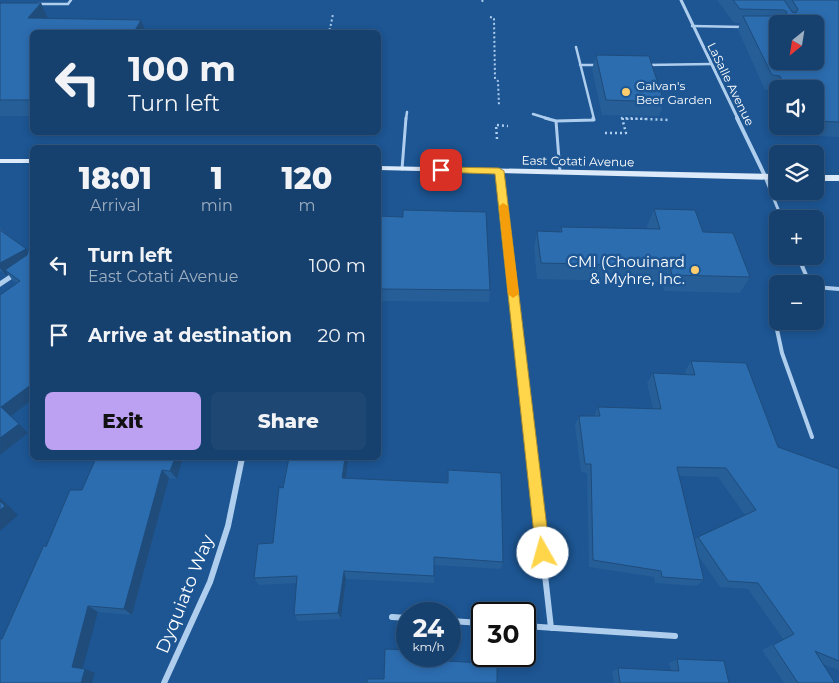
<!DOCTYPE html>
<html lang="en">
<head>
<meta charset="utf-8">
<style>
  body { margin:0; font-family:Montserrat,sans-serif; background:#1f4773; color:#f1f3f6; height:100vh; display:flex; flex-direction:column; font-size:19px; white-space:nowrap }
  * { box-sizing:border-box; margin:0 }
  p { font-size:16px; color:#9eafc2 }
  .icon { flex:none; width:28px; height:28px; fill:none; stroke:currentColor; stroke-width:2; stroke-linecap:round; stroke-linejoin:round }
  .map { position:relative; flex:1; overflow:hidden }
  .panel { position:absolute; left:30px; top:145px; width:351px; height:315px; display:flex; flex-direction:column; background:#16406e; border-radius:8px; box-shadow:0 2px 8px #0003,0 0 0 1px #355981 }
  .panel>* { flex:none }
  .top-card { position:absolute; left:30px; top:30px; width:351px; height:105px; border-radius:8px; box-shadow:0 2px 8px #0003,0 0 0 1px #355981; background:#16406e; color:#f1f3f6; overflow:hidden }
  .needle { width:32px; rotate:210deg }
  .fabs { position:absolute; left:769px; top:15px; display:grid; gap:10px }
  .fabs a { display:grid; place-items:center; width:55px; height:55px; border-radius:8px; background:#16406e; box-shadow:0 2px 8px #0003,0 0 0 1px #355981; font-size:25px }
  .speed { position:absolute; left:396px; top:602px; display:flex; gap:10px; font-size:25px; font-weight:700; text-align:center }
  .speed>* { display:grid; place-content:center; width:65px; height:65px; border-radius:50%; background:#16406e; box-shadow:0 2px 8px #0003,0 0 0 1px #355981; line-height:1 }
  .speed small { font-size:12px; font-weight:400 }
  .speed .limit { border:2px solid #111; border-radius:8px; background:#fff; color:#111 }
  .pin { position:absolute; display:grid; place-items:center; width:42px; height:42px; color:#fff; margin:-21px; border-radius:10px; box-shadow:0 2px 8px #0006 }
  .me { position:absolute; width:55px; margin:-28px; rotate:353deg; stroke-linejoin:round; filter:drop-shadow(0 0 4px #0008) }
  .turn { display:flex; align-items:center; gap:18px; height:105px; padding:0 15px; font-size:22px }
  .turn .icon { width:65px; height:65px; stroke-width:2.5 }
  .turn b { display:block; font-size:35px; line-height:42px }
  .eta { display:flex; justify-content:space-evenly; align-items:center; height:85px; text-align:center }
  .eta b { font-size:30px; font-weight:800; line-height:35px }
  .cta { display:flex; gap:10px; margin-top:auto; padding:10px 15px }
  .cta a { flex:1; height:58px; border-radius:8px; background:#bca0f2; color:#111; font-size:20px; font-weight:800; line-height:58px; text-align:center }
  .cta a+a { background:#1f4773; color:#f1f3f6 }
  ul { padding:0; list-style:none }
  li { display:flex; align-items:center; gap:15px; height:70px; padding:0 15px }
  li div { flex:1 }
  li b { display:block; font-size:19px }
  li em { font-style:normal }
  .map>svg:first-child { display:block }
  .lines { fill:none; stroke-linecap:round; stroke-linejoin:round }
  .path-far1 { stroke:#afceee; stroke-width:2; stroke-dasharray:2 2.5; stroke-linecap:butt }
  .path { stroke:#afceee; stroke-width:2.5; stroke-dasharray:2 3; stroke-linecap:butt }
  .lane-far2 { stroke:#afceee; stroke-width:2.5 }
  .lane-far1 { stroke:#afceee; stroke-width:3 }
  .lane { stroke:#afceee; stroke-width:4 }
  .street-far3 { stroke:#afceee; stroke-width:3 }
  .street-far2 { stroke:#afceee; stroke-width:4 }
  .street-far1 { stroke:#afceee; stroke-width:5 }
  .street { stroke:#afceee; stroke-width:6 }
  .secondary { fill:#dceafa; fill-rule:evenodd }
  .wall { fill:#265e97; fill-rule:evenodd }
  .shaded-wall { fill:#1f4c7b }
  .building { fill:#2c6db0; stroke:#1f4c7b; fill-rule:evenodd }
  .route { fill:#ffd54a; stroke:#a68a30 }
  .slow { fill:#f59e0b }
  .poi-dot { fill:#fecd6d; stroke:#1d5693; stroke-width:2 }
  .labels { text-anchor:middle; dominant-baseline:central; stroke-width:5; stroke-linejoin:round; paint-order:stroke }
  .far-street-label { font-size:12px; fill:#fff; stroke:#1d5693 }
  .far-poi-label { font-size:12px; fill:#fff; stroke:#1d5693; text-anchor:start }
  .poi-label { font-size:15px; fill:#fff; stroke:#1d5693; text-anchor:end }
  .near-street-label { font-size:18px; fill:#fff; stroke:#1d5693 }
</style>
</head>
<body>
<div class="map">
<svg width="839" height="683" viewBox="0 0 839 683">
  <rect width="100%" height="100%" fill="#1d5693"/>
  <g class="lines">
    <path class="path-far1" d="M 482,0 L 483,2
      M 490,17 L 494,18 L 495,79 L 498,81 L 499,106
      M 325,32 L 330,29 L 333,14
      M 622,119 L 646,119"/>
    <path class="path" d="M 273,132 L 273,134
      M 605,133 L 626,133 L 622,118 L 670,120
      M 497,139 L 496,125 L 508,126"/>
    <path class="lane-far2" d="M 38,4 L 68,4 L 71,0
      M 692,26 L 743,27
      M 576,47 L 594,119
      M 580,65 L 598,65
      M 647,65 L 711,64
      M 533,114 L 549,119
      M 406,119 L 407,112"/>
    <path class="lane-far1" d="M 545,118 L 556,121 L 594,120 L 593,118
      M 556,121 L 560,172
      M 402,169 L 406,118
      M 765,177 L 782,219
      M 798,256 L 803,267"/>
    <path class="lane" d="M 802,266 L 810,284
      M 815,287 L 839,289
      M 778,321 L 776,325 L 782,353 L 812,437"/>
    <path class="street-far3" d="M 681,0 L 738,119"/>
    <path class="street-far2" d="M 737,118 L 765,176
      M 499,171 L 510,267"/>
    <path class="street-far1" d="M 510,266 L 531,452
      M 0,284 L 15,274"/>
    <path class="street" d="M 531,451 L 551,628
      M 392,617 L 408,618
      M 450,621 L 482,623
      M 525,626 L 675,636
      M 164,683 L 210,582 L 228,526 L 242,458"/>
    <path class="secondary" d="M 0,159 L 32,159 L 32,163 L 0,163 Z
      M 379,166 L 778,174 L 778,180 L 379,170 Z
      M 815,175 L 839,175 L 839,181 L 815,181 Z"/>
  </g>
  <path class="wall" d="M 717,0 L 839,0 L 839,137 L 797,135 L 792,126 L 815,126 L 815,89 L 778,89 L 778,100 L 772,90 L 765,90 L 738,30 L 740,23 L 734,23 Z
    M 41,3 L 48,19 L 32,32 L 32,116 L 0,116 L 0,4 Z
    M 596,55 L 664,102 L 659,116 L 602,115 L 592,69 Z
    M 654,209 L 703,232 L 750,277 L 740,293 L 664,291 L 662,282 L 537,279 L 534,248 L 537,231 L 560,232 L 561,227 L 648,229 L 647,226 Z
    M 379,216 L 490,290 L 489,302 L 379,301 Z
    M 0,227 L 5,233 L 32,253 L 32,400 L 11,416 L 28,433 L 0,455 L 17,283 L 13,281 L 8,274 L 6,275 L 0,271 Z
    M 691,361 L 778,447 L 839,469 L 839,670 L 822,664 L 835,683 L 784,683 L 762,650 L 783,639 L 748,589 L 720,587 L 699,557 L 704,580 L 696,586 L 655,583 L 654,577 L 589,567 L 587,473 L 581,472 L 575,425 L 579,416 L 594,416 L 598,407 L 653,409 L 647,383 L 653,373 L 686,374 L 685,371 ZM 679,476 L 718,477 L 745,515 L 698,537 L 695,540 Z
    M 96,458 L 183,458 L 177,479 L 169,478 L 132,615 L 98,612 L 82,669 L 95,673 L 92,683 L 0,683 L 0,639 L 2,639 L 44,545 L 46,547 L 70,490 L 82,490 Z
    M 289,458 L 348,458 L 346,479 L 447,483 L 448,470 L 503,562 L 501,569 L 434,565 L 434,583 L 346,579 L 341,619 L 298,621 L 294,615 L 297,583 L 259,585 L 254,578 L 273,543 Z
    M 677,659 L 729,683 L 614,683 L 612,672 L 618,668 L 671,670 L 669,663 Z"/>
  <path class="shaded-wall" d="M 41,3 L 48,19 L 28,18 Z
    M 141,20 L 146,32 L 134,32 Z
    M 26,249 L 32,258 L 5,270 L 8,274 L 6,275 L 0,268 L 0,263 Z
    M 32,384 L 32,400 L 11,416 L 28,433 L 0,455 L 1,407 Z
    M 175,458 L 183,458 L 177,479 L 170,471 Z
    M 345,458 L 348,458 L 345,488 L 342,478 Z
    M 162,470 L 169,478 L 132,615 L 124,609 Z
    M 0,498 L 18,515 L 0,531 Z
    M 344,571 L 346,579 L 341,619 L 338,613 Z
    M 88,606 L 98,612 L 82,671 L 72,667 Z
    M 85,669 L 95,673 L 92,683 L 81,683 Z"/>
  <path class="building" d="M 733,0 L 784,0 L 792,12 L 796,13 L 798,9 L 792,0 L 839,0 L 839,122 L 815,121 L 815,89 L 787,89 L 780,76 L 772,75 L 743,16 L 785,16 L 787,12 L 784,10 L 740,9 ZM 778,24 L 815,24 L 815,61 L 778,61 Z
    M 1,3 L 41,3 L 28,18 L 141,20 L 134,32 L 32,32 L 32,100 L 0,100 L 0,4 Z
    M 596,55 L 649,56 L 664,102 L 606,100 Z
    M 654,209 L 695,210 L 703,232 L 733,233 L 750,277 L 672,275 L 670,266 L 541,263 L 537,231 L 562,232 L 561,227 L 660,229 Z
    M 403,210 L 486,212 L 490,290 L 379,289 L 379,216 L 403,217 Z
    M 0,230 L 32,253 L 32,384 L 1,407 L 19,424 L 0,438 L 0,295 L 20,281 L 5,270 L 27,255 L 28,252 L 26,249 L 0,263 Z
    M 691,361 L 746,363 L 778,447 L 839,469 L 839,661 L 815,651 L 835,683 L 798,683 L 773,645 L 794,634 L 758,583 L 728,581 L 698,537 L 756,510 L 726,468 L 677,467 L 704,580 L 662,577 L 661,571 L 593,560 L 591,464 L 585,464 L 579,416 L 600,416 L 598,407 L 661,409 L 653,373 L 695,375 Z
    M 96,458 L 175,458 L 170,471 L 162,470 L 124,609 L 88,606 L 72,667 L 85,669 L 81,683 L 0,683 L 0,639 L 2,639 L 44,545 L 46,547 L 70,490 L 82,490 Z
    M 289,458 L 345,458 L 342,478 L 448,483 L 448,470 L 501,473 L 503,562 L 434,557 L 434,576 L 344,571 L 338,613 L 294,615 L 297,576 L 254,578 L 258,544 L 273,543 L 279,487 L 283,488 Z
    M 0,501 L 5,506 L 0,510 Z
    M 385,649 L 408,650 L 408,656 L 431,656 L 431,660 L 497,664 L 497,683 L 367,683 L 367,679 L 384,679 Z
    M 677,659 L 724,661 L 729,683 L 620,683 L 618,668 L 679,671 Z"/>
  <path class="route" d="M 441,167 L 499,168 L 504,171 L 550,553 L 548,558 L 543,561 L 538,558 L 536,553 L 495,174 L 438,172 L 438,168 Z"/>
  <path class="slow" d="M 503,203 L 508,206 L 519,294 L 513,298 L 508,294 L 499,206 Z"/>
  <g class="poi-dot">
    <circle cx="626" cy="92" r="5"/>
    <circle cx="695" cy="270" r="5"/>
  </g>
  <g class="labels">
    <g class="far-street-label">
      <text transform="translate(731 84) rotate(64)">LaSalle Avenue</text>
      <text transform="translate(578 161) rotate(1)">East Cotati Avenue</text>
    </g>
    <g class="far-poi-label">
      <text x="636" y="85">Galvan's<tspan x="636" dy="14">Beer Garden</tspan></text>
    </g>
    <g class="poi-label">
      <text x="685" y="261">CMI (Chouinard<tspan x="685" dy="17">&amp; Myhre, Inc.</tspan></text>
    </g>
    <g class="near-street-label">
      <text transform="translate(185 594) rotate(-68)">Dyquiato Way</text>
    </g>
  </g>
</svg>
<div class="fabs">
<a><svg class="needle" viewBox="-14 -14 28 28"><path d="M0-13l5 13h-10z" fill="#e53935"/><path d="M0 13l5-13h-10z" fill="#9eafc2"/></svg></a>
<a><svg class="icon" aria-label="sound" viewBox="0 0 24 24"><path d="M4 9h4l5-4v14l-5-4H4zM17 9q2 3 0 6"/></svg></a>
<a><svg class="icon" aria-label="layers" viewBox="0 0 24 24"><path d="M12 4l9 5-9 5-9-5zM3 14l9 5 9-5"/></svg></a>
<a>+</a>
<a>−</a>
</div>
<div class="speed"><div>24<small>km/h</small></div><div class="limit">30</div></div>
<div class="pin" style="left:441px;top:170px;background:#d93025"><svg class="icon" aria-label="arrive" viewBox="0 0 24 24"><path d="M6 21V4h12l-3 4 3 4H6"/></svg></div>
<svg class="me" style="left:543px;top:553px" viewBox="-20 -20 40 40"><circle r="19" fill="#fff"/><path d="M0-13L10 11 0 6-10 11z" fill="#ffd54a"/></svg>
<div class="top-card">
<div class="turn"><svg class="icon" aria-label="left" viewBox="0 0 24 24"><path d="M17 20v-9H6M10 6l-5 5 5 5"/></svg><div><b>100 m</b>Turn left</div></div>
</div>
<section class="panel">
<div class="eta">
<div><b>18:01</b><p>Arrival</p></div>
<div><b>1</b><p>min</p></div>
<div><b>120</b><p>m</p></div>
</div>
<ul>
<li><svg class="icon" aria-label="left" viewBox="0 0 24 24"><path d="M17 20v-9H6M10 6l-5 5 5 5"/></svg><div><b>Turn left</b><p>East Cotati Avenue</p></div><em>100 m</em></li>
<li><svg class="icon" aria-label="arrive" viewBox="0 0 24 24"><path d="M6 21V4h12l-3 4 3 4H6"/></svg><div><b>Arrive at destination</b></div><em>20 m</em></li>
</ul>
<div class="cta"><a>Exit</a><a>Share</a></div>
</section>
</div>
</body>
</html>
